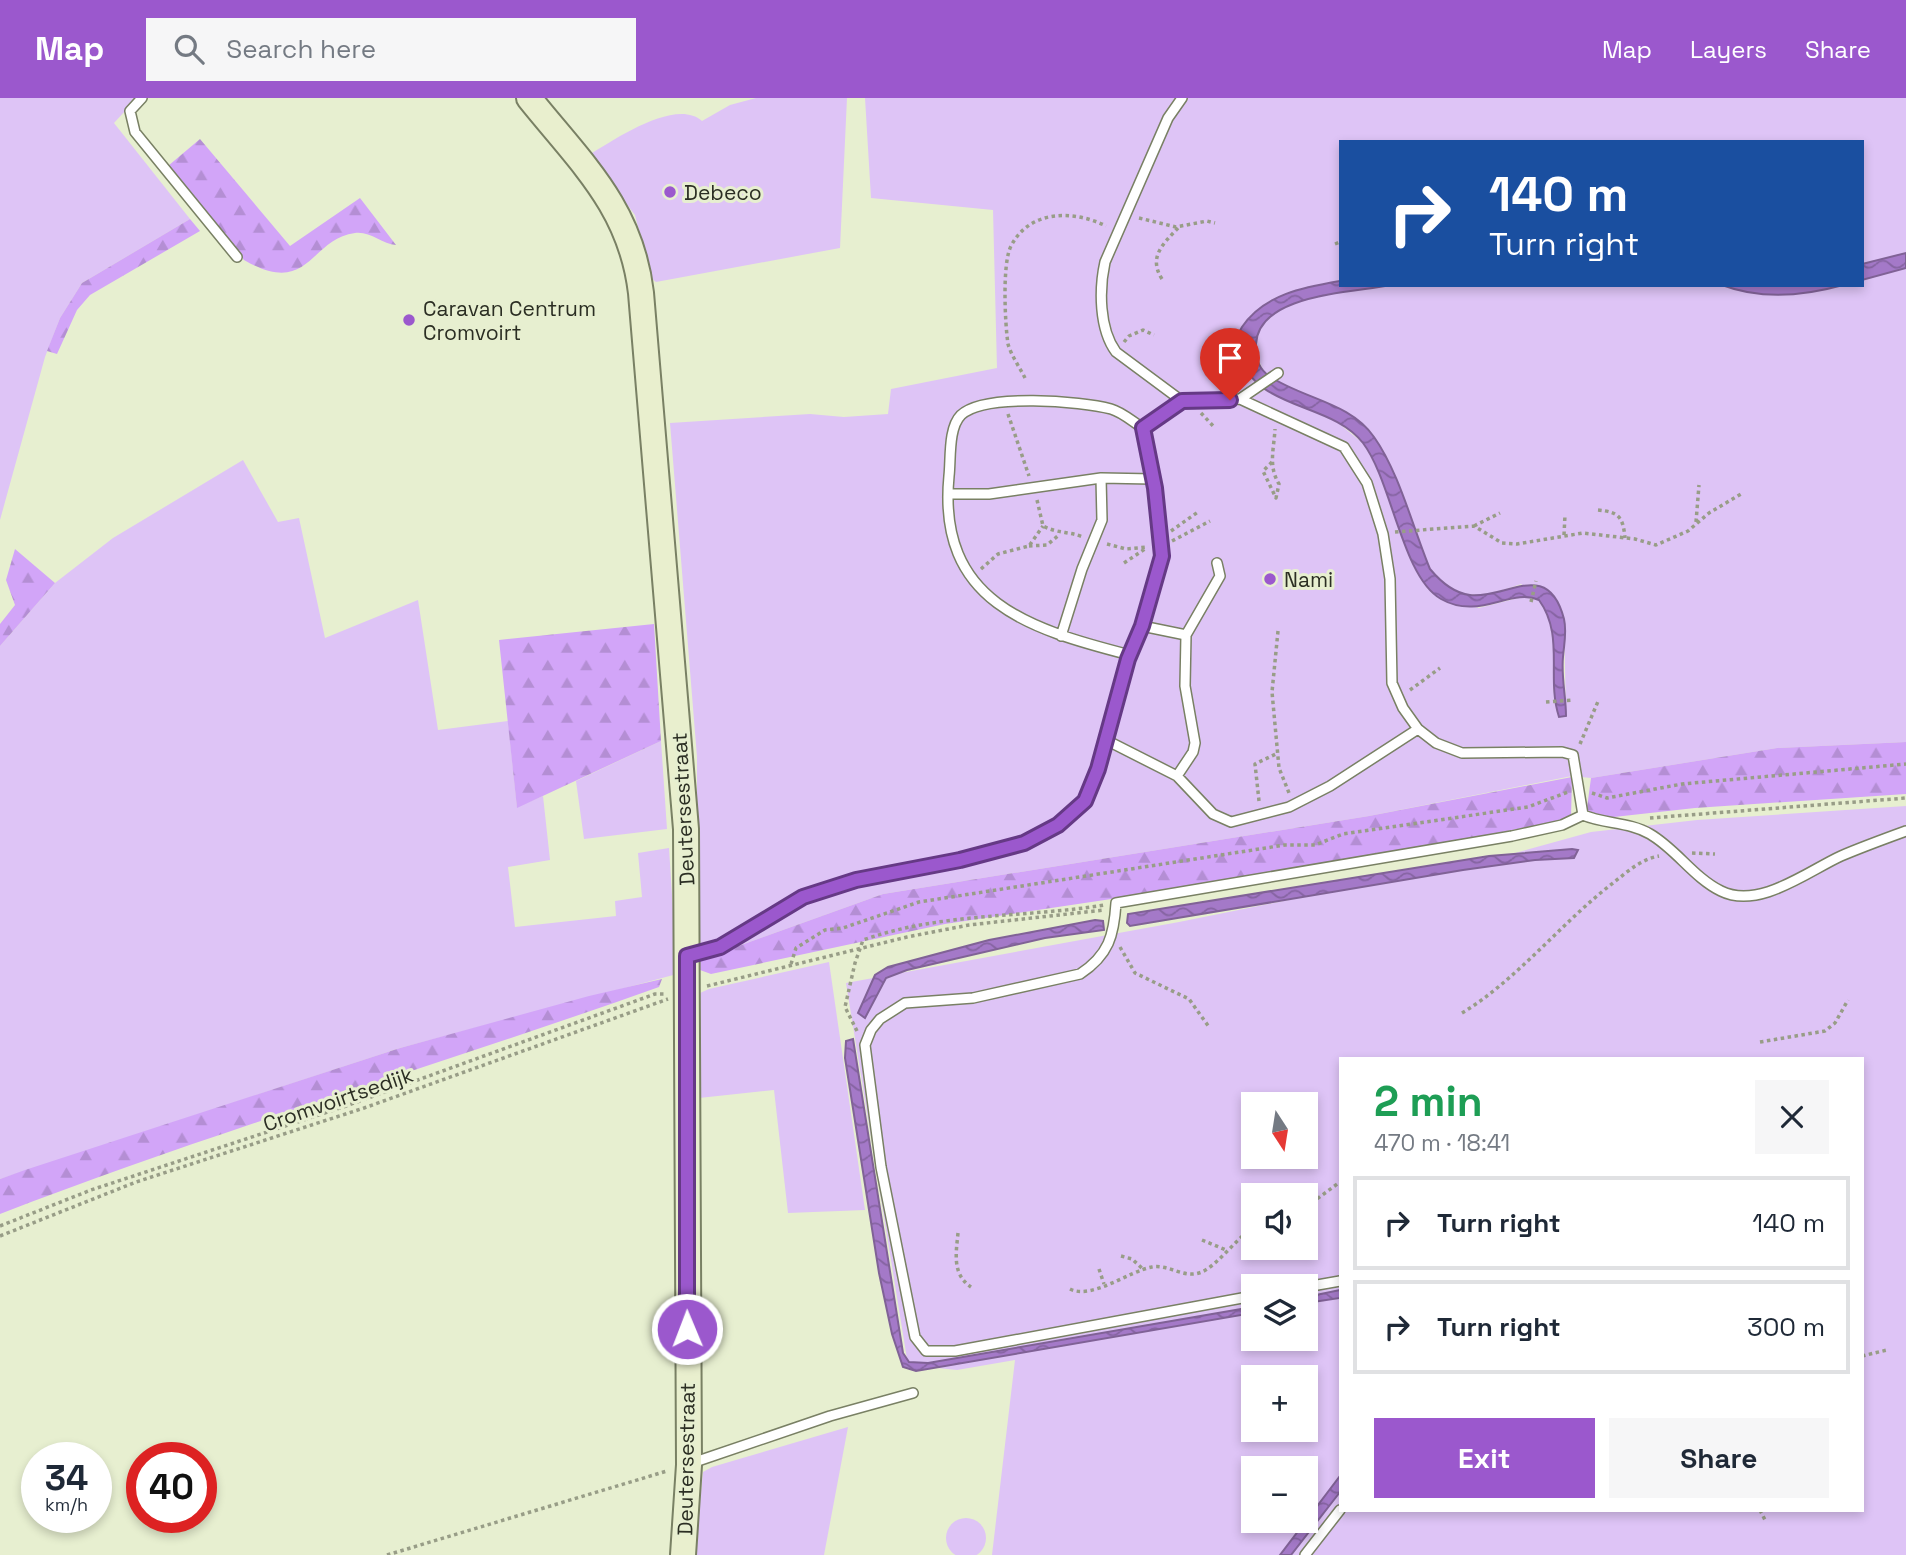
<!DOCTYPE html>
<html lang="en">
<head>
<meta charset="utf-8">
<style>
  body { margin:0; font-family:"Space Grotesk",sans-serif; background:#f6f6f7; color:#1f2937; height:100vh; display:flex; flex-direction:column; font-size:26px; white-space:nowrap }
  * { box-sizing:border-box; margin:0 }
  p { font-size:23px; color:#747a83 }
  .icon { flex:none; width:38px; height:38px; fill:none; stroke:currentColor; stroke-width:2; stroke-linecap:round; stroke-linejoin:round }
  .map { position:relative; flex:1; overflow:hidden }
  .sheet { position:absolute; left:1339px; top:959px; width:525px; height:455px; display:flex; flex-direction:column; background:#fff; border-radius:0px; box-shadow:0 4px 10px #0003 }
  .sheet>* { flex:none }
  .hud { position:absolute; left:1339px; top:42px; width:525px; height:147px; border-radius:0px; box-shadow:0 4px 10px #0003; background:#1a4fa0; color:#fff; overflow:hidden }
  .needle { width:46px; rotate:168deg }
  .buttons { position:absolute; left:1241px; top:994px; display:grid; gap:14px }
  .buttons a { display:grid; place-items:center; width:77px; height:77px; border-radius:0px; background:#fff; box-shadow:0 4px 10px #0003; font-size:35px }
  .speed { position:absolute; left:21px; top:1344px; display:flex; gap:14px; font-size:35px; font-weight:700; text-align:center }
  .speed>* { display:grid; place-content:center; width:91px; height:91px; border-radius:50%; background:#fff; box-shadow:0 4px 10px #0003; line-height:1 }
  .speed small { font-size:18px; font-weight:400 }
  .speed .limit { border:10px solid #d22; background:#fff; color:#111 }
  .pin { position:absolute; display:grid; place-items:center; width:60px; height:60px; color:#fff; margin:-72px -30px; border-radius:50% 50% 50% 0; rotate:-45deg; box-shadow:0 0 7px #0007 }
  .pin .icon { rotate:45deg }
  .me { position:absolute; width:77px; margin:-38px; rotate:359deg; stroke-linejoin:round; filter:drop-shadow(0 0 5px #0008) }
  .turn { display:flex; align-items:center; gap:24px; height:147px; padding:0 35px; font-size:32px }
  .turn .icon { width:91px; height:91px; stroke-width:2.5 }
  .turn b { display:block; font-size:49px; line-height:60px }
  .round { display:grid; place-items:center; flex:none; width:74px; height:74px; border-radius:0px; background:#f6f6f7 }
  .headline { display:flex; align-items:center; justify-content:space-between; height:119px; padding:0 35px }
  h1 { font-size:42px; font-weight:600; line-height:52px; color:#1e9e55 }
  .cta { display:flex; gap:14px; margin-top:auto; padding:14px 35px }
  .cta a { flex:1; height:80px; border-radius:0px; background:#9b58cd; color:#fff; font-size:28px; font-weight:600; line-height:80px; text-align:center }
  .cta a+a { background:#f6f6f7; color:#1f2937 }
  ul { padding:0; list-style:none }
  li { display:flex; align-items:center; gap:21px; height:94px; margin:0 14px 10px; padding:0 21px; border:4px solid #e0e1e3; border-radius:0px }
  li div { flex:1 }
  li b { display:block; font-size:26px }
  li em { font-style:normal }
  header { display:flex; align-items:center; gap:42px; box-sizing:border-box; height:98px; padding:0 35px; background:#9b58cd; color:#fff }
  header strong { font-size:33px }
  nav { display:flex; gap:38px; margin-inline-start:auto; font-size:24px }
  .search { width:490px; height:63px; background:#f6f6f7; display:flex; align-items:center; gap:18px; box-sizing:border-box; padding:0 24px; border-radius:0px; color:#747a83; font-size:26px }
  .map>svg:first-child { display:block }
  .green { fill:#dec4f6; fill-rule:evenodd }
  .forest { fill:url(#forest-firs) }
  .water { fill:url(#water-waves); stroke:#806296; stroke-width:2 }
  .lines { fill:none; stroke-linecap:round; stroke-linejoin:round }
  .lane-casing { stroke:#798064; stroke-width:12 }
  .secondary-casing { stroke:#798064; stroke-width:28 }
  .path { stroke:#989d87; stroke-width:3.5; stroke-dasharray:3.5 3.5; stroke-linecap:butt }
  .lane { stroke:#fff; stroke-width:9 }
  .secondary { stroke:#e9efce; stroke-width:24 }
  .route-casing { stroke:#653985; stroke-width:18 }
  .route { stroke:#9b58cd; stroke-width:12 }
  .poi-dot { fill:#9b58cd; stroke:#e7efd0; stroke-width:2.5 }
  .labels { text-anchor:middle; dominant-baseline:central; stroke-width:6; stroke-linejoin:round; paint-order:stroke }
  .poi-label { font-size:21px; fill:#2b2e23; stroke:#e7efd0; text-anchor:start }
  .street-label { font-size:21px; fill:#2b2e23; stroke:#e7efd0 }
</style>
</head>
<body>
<header>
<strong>Map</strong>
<div class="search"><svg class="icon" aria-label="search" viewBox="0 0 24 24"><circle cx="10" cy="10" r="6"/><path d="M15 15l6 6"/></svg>Search here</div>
<nav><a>Map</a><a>Layers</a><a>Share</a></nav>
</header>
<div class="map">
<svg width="1906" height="1457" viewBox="0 0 1906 1457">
  <defs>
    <pattern id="forest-firs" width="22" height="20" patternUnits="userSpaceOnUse" patternTransform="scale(1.75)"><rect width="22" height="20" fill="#d2a5f8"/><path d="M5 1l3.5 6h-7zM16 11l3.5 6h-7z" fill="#b48ed4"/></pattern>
    <pattern id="water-waves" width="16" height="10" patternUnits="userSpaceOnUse" patternTransform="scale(1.75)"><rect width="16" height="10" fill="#a479c8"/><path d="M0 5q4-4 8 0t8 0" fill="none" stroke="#8664a2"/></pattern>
  </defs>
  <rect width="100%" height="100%" fill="#e7efd0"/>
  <path class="green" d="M 0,0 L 137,0 L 114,25 L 190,121 L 82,185 L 60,220 L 45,259 L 0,422 Z
    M 756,0 L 847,0 L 840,150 L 656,184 L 651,180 L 635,117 L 589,57 C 617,40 676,0 702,23 L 730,7 Z
    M 865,0 L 1906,0 L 1906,155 L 1862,166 L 1862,44 L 1340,44 L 1340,183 C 1303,189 1265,198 1241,230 L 1264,292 L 1332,320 L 1364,346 L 1379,374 L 1414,464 L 1441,501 L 1479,510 L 1522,499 L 1539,502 C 1566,540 1543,578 1560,619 L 1566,618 L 1564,522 L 1521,486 C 1483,499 1459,506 1430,471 L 1388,365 L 1374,338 L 1266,276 C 1242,240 1264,213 1302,202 C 1363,184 1430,187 1493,187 C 1569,187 1646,187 1722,187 C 1774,207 1812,187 1862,187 L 1862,182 L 1906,170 L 1906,644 L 1777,650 L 1591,680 L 1572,678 L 1369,718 L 883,796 L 697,863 L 697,659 L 670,325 L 810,316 L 844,319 L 888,316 L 891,291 L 997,270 L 993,112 L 871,100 Z
    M 243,362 L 278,424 L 299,420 L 325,540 L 418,502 L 438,632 L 508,623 L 517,709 L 543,698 L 550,762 L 508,769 L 515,829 L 616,818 L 615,803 L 642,799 L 638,755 L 669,750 L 677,876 L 400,950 L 0,1081 L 0,548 L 55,485 L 113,440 Z
    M 661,643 L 667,731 L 584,741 L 576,683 Z
    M 1906,708 L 1906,1457 L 992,1457 L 1015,1262 L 957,1272 L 908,1267 L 846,885 L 1179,824 L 1501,759 L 1591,734 L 1697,722 ZM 1340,961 L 1862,961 L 1862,1412 L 1340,1412 ZM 1253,1006 L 1306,1006 L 1306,1059 L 1253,1059 ZM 1253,1097 L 1306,1097 L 1306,1150 L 1253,1150 ZM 1253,1188 L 1306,1188 L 1306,1241 L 1253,1241 ZM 1253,1279 L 1306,1279 L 1306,1332 L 1253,1332 ZM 1253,1370 L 1306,1370 L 1306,1423 L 1253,1423 Z
    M 829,864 L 865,1112 L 788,1115 L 774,992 L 699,1000 L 699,902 L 700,895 L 709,891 Z
    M 848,1329 L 824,1457 L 695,1457 L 703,1374 L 712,1369 Z
    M946 1440a20 20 0 1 1 40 0a20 20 0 1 1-40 0Z"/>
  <path class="forest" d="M 200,41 L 290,148 L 360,100 L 396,147 C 382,146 370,133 355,135 C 309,141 310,200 244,162 L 168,68 Z
    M 190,121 L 200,133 L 90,197 L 77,212 L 57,256 L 47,253 L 60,220 L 82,185 Z
    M 15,451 L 55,485 L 0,548 L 0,526 L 15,507 L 6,482 Z
    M 654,526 L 661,643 L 517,710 L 499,542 Z
    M 1906,644 L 1906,696 L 1695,710 L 1587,722 L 1586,717 L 1591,680 L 1777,650 Z
    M 1572,679 L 1571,720 L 1566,722 L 1272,777 L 945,826 L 711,876 L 700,872 L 697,863 L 883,796 L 1369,718 Z
    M 662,881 L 659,889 C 440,967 217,1032 0,1116 L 0,1081 L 25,1072 L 400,950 L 589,898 Z"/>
  <path class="water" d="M 1906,155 L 1906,170 L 1862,182 L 1862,166 Z
    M 1340,183 L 1340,187 L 1391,187 C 1354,195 1259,195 1256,246 C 1255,259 1259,271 1269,278 C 1303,301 1350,304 1374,339 C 1399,374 1413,430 1430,471 C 1440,483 1453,495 1470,497 C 1507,501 1548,460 1564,521 C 1567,534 1564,546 1563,559 C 1561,579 1566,598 1566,618 L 1559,619 C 1546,579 1565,538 1539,502 C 1511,489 1480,523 1441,501 C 1402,479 1392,383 1363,345 C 1331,303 1253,313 1239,254 C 1236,245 1237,237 1242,229 C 1264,196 1305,189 1340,183 Z
    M 1722,187 L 1843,187 C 1804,198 1761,202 1722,187 Z
    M 1572,751 L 1578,752 L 1574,760 L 1535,762 L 1463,772 L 1130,828 L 1127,825 L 1128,816 L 1489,758 Z
    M 1095,822 L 1103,823 L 1104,832 L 1045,840 L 907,872 L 886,880 L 865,920 L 858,915 L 875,877 L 888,869 L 989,842 Z
    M 853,941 L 903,1255 L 909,1264 L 928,1265 L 1253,1209 L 1253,1215 L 916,1273 L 903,1269 L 892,1236 L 879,1175 L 845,960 L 846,943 Z
    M 1340,1192 L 1340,1200 L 1306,1205 L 1306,1199 Z
    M 1340,1378 L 1340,1394 L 1291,1457 L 1280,1457 Z"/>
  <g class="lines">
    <g class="lane-casing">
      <path id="lane" d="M 142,0 L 130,13 L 135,34 L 237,159
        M 1182,0 L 1168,20 L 1105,164 C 1099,191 1099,231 1116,254 L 1182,303 L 1240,301 L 1344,349 L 1367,385 L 1383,436 L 1390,481 L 1392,585 L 1403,610 L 1418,631 L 1436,645 L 1462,655 L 1562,654 L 1573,657 L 1583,717 C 1604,726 1630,724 1650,736 C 1676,751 1694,780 1721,793 C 1759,812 1808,773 1841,758 C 1862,749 1884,741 1906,733
        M 1240,301 L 1278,275
        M 1143,330 L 1182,303
        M 949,396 L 989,396 L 1101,380
        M 1142,528 L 1186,537 L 1185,588 L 1195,645 L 1193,654 L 1177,678
        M 1186,537 L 1220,478 L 1217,465
        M 1061,538 L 1082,471 L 1102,422 L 1101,380 L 1153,381
        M 1106,642 L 1177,678 L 1213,716 L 1231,724 L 1289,709 L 1330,688 L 1418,631
        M 689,858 L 720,849 L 803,798 L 856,782 L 960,762 L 1024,745 L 1058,727 L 1085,703 L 1098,671 L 1128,561 L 1142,528 L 1162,458 L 1155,390 L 1143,330 C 1133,324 1122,314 1111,311 C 1081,303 984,295 961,317 C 948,330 951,361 949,378 C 937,504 1029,531 1130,557
        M 1306,1189 L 1340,1183
        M 1253,1198 L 955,1253 L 926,1253 L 915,1239 L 881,1069 L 865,947 L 871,932 L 880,921 L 905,905 L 973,900 L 1080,876 C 1109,857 1114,837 1116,805 L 1512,738 L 1562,727 L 1583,717
        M 692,1365 L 830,1318 L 913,1295
        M 1305,1457 L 1340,1412"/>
    </g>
    <g class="secondary-casing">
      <path id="secondary" d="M 529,0 C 581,65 631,109 641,195 L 686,731 L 689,1367 L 683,1457"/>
    </g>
    <path class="path" d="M 1139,120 L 1176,129 L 1207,123 L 1215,125
      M 1335,146 L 1340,144
      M 1162,181 C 1148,159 1163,146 1178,130
      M 1709,188 L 1709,187
      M 1124,244 L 1129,238 L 1143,232 L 1154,237
      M 1025,280 C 1020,270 1011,257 1008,246 C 1005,226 1002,165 1011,148 C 1030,111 1074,112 1106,128
      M 1201,315 L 1215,330
      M 1008,316 L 1029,378
      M 1272,364 L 1263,373 L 1276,400 L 1279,386 C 1268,368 1274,351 1275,331
      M 1037,402 L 1043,428 C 1059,436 1068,433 1083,439
      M 1598,412 C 1619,414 1623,419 1625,440
      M 1696,424 L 1699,387
      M 1474,428 L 1500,415
      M 1171,433 L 1198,414
      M 1395,434 L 1474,428 L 1502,445 L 1517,446 L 1583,435 L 1635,441 L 1656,447 L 1688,433 L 1709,415 L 1741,396
      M 1564,437 L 1565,417
      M 1172,443 L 1210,423
      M 1107,446 L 1126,451 L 1148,449
      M 1029,448 L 1047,447 L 1060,436
      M 1124,465 L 1145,451
      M 981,471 L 998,456 L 1029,448 L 1043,428
      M 1531,504 L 1536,483
      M 1278,533 L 1272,594 L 1279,670 L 1289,695
      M 1410,592 L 1440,570
      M 1546,604 L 1573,602
      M 1580,646 L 1599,601
      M 1592,695 L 1607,700 L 1682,686 L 1906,666
      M 1259,703 L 1255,666 L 1276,656
      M 1650,720 L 1906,700
      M 1692,755 L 1715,756
      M 1120,849 L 1135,875 L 1189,901 L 1209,929
      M 791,866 L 796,850 L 825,832 L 843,830 L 919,804 L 1285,747 L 1315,747 L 1343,736 L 1528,709 L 1568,694
      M 707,888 L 907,839 L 969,827 L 1104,812
      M 1462,915 C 1517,882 1562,824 1613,785 C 1627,774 1641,761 1659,758
      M 857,933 L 845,909 L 855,865 L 863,842 C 942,814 1024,820 1105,807
      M 1760,944 L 1825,933 L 1835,925 L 1848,902
      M 1306,1109 L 1340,1084
      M 0,1128 L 91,1092 L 346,1008 L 655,896 L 665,896
      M 958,1135 C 956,1156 952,1176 971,1189
      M 0,1138 L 136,1084 L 364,1010 L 668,901
      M 1202,1142 L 1226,1152
      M 1121,1158 L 1132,1161 L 1144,1172
      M 1099,1171 L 1104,1186
      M 1070,1191 C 1092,1202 1129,1173 1152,1169 C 1168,1166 1183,1180 1199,1175 C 1216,1170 1235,1141 1253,1130
      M 1862,1258 L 1887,1252
      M 1760,1412 L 1765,1422
      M 387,1457 L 667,1373"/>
    <use href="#lane" class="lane"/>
    <use href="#secondary" class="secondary"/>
  </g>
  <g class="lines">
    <g class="route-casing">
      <path id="route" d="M 687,1231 L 687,858 L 720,849 L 803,799 L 856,782 L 960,762 L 1024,745 L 1058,727 L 1085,703 L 1098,671 L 1128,561 L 1142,528 L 1162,458 L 1155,390 L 1143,330 L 1182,303 L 1230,302"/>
    </g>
    <use href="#route" class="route"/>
  </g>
  <g class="poi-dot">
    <circle cx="670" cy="94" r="7"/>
    <circle cx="409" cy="222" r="7"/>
    <circle cx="1270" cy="481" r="7"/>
  </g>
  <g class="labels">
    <g class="poi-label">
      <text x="684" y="94">Debeco</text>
      <text x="423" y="210">Caravan Centrum<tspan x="423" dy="24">Cromvoirt</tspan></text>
      <text x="1284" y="481">Nami</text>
    </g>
    <g class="street-label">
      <text transform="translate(683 711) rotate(-93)">Deutersestraat</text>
      <text transform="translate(338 1001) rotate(-19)">Cromvoirtsedijk</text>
      <text transform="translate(686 1361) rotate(-89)">Deutersestraat</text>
    </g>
  </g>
</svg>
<div class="buttons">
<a><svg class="needle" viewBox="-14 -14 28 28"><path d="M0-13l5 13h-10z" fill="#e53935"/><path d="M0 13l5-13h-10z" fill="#747a83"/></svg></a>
<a><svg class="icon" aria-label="sound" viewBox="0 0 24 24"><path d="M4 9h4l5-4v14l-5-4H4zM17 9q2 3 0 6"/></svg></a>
<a><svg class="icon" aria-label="layers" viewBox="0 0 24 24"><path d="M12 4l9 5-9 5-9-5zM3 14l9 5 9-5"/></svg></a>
<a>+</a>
<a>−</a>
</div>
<div class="speed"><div>34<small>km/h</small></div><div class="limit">40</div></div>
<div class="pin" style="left:1230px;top:302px;background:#d93025"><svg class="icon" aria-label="arrive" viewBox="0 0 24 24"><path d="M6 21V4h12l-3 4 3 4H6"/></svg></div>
<svg class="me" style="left:687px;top:1231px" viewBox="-20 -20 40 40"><circle r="17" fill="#9b58cd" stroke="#fff" stroke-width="3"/><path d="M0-11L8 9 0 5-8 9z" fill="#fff"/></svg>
<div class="hud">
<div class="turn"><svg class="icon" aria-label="right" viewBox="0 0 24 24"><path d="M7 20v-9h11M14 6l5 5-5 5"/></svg><div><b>140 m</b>Turn right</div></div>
</div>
<section class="sheet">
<div class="headline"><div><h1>2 min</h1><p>470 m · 18:41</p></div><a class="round"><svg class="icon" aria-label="close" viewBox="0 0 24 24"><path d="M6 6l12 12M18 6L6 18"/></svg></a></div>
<ul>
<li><svg class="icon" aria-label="right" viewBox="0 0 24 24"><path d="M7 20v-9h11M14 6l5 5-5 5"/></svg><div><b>Turn right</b></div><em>140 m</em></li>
<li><svg class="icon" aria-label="right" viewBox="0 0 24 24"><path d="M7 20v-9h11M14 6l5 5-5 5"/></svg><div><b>Turn right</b></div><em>300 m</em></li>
</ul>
<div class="cta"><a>Exit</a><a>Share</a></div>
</section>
</div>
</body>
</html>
